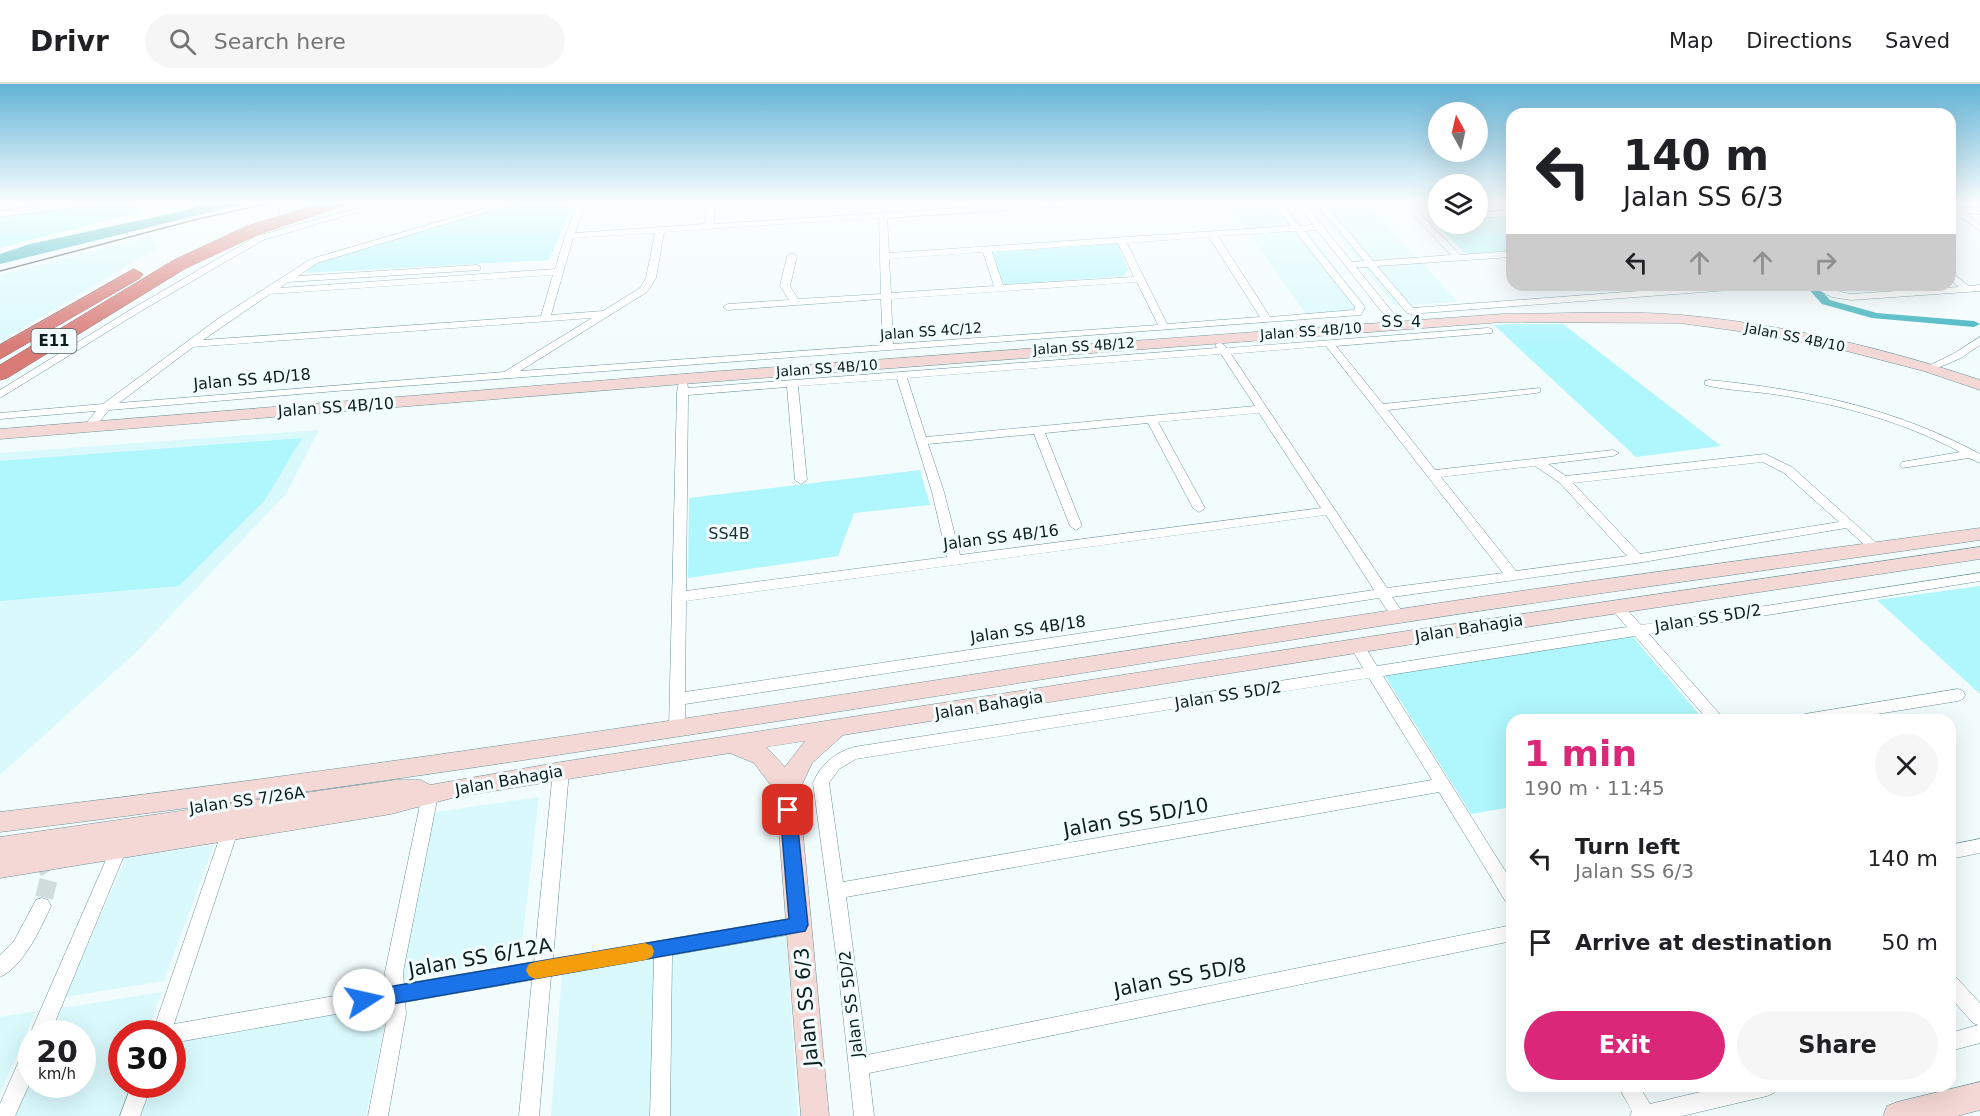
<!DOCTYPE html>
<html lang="en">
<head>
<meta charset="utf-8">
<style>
  body { margin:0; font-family:"DejaVu Sans",sans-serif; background:#f6f6f6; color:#202124; height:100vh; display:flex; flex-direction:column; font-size:22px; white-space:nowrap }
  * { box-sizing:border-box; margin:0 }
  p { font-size:20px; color:#757577 }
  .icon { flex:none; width:33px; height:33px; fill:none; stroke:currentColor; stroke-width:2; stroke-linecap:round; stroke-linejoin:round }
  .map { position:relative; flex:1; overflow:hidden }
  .sheet { position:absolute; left:1506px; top:630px; width:450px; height:378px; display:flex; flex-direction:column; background:#fff; border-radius:18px; box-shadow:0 6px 24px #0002 }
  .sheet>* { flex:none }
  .guide { position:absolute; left:1506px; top:24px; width:450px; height:183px; border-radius:18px; box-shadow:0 6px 24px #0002; background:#fff; color:#202124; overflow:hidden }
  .needle { width:39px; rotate:352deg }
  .fabs { position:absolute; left:1428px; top:18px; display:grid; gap:12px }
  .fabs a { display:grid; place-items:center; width:60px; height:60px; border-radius:50%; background:#fff; box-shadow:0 6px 24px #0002; font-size:30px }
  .speed { position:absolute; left:18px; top:936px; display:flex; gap:12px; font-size:30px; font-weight:700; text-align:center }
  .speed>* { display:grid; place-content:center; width:78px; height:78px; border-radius:50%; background:#fff; box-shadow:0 6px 24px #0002; line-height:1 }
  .speed small { font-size:15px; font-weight:400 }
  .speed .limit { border:9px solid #d22; background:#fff; color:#111 }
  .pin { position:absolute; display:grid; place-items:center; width:51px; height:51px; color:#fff; margin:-26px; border-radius:12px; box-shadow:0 3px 9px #0006 }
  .me { position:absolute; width:66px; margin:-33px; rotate:80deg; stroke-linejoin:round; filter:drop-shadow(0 0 4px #0008) }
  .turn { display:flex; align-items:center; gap:21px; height:126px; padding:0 18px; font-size:27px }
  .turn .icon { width:78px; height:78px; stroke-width:2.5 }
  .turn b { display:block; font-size:42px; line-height:51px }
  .lanes { display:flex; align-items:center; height:57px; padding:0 18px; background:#0003; justify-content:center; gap:30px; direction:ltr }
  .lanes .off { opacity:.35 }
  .round { display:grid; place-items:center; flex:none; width:63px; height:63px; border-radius:32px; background:#f6f6f6 }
  .headline { display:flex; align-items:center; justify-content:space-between; height:102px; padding:0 18px }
  h1 { font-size:36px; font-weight:800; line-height:45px; color:#db2777 }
  .action { display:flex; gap:12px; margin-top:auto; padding:12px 18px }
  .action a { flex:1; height:69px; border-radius:36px; background:#db2777; color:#fff; font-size:24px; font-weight:800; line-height:69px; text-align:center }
  .action a+a { background:#f6f6f6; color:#202124 }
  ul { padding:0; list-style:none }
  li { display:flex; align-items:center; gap:18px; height:84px; padding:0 18px }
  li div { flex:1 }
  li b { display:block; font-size:22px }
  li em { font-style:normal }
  header { display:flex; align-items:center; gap:36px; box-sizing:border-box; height:84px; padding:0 30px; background:#fff; border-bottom:2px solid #e0e0e0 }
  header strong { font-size:28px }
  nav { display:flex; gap:33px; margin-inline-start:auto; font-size:21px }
  .search { width:420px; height:54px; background:#f6f6f6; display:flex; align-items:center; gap:15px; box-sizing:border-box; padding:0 21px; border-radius:33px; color:#757577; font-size:22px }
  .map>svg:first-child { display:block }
  .built { fill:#d9f9fd }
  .green { fill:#b0f6fd }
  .water { fill:#3bb2bd }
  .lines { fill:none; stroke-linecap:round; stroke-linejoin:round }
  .canal { fill:#3bb2bd; fill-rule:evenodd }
  .street-tunnel { stroke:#d0dbdc; stroke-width:18; stroke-dasharray:18 9; stroke-linecap:butt }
  .street-casing { stroke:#699397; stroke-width:1 }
  .secondary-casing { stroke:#699397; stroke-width:1 }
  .highway-casing { stroke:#915b58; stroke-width:1 }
  .street { fill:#fff; fill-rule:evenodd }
  .secondary { fill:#f4d8d6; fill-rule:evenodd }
  .highway { fill:#d97c78; fill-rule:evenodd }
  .tram { stroke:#445455; stroke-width:1.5 }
  .route { fill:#1a73e8; stroke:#114b97; stroke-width:1.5 }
  .slow { fill:#f59e0b }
  .labels { text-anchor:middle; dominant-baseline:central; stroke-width:6; stroke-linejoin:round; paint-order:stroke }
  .far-street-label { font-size:14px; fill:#0b1d1e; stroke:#f3fcfd }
  .shield { fill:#f3fcfd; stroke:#516061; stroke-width:1.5 }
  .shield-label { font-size:15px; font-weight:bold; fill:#0b1d1e }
  .far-quarter-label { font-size:16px; letter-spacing:1.5px; fill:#0b1d1e; stroke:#f3fcfd }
  .street-label { font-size:16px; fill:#0b1d1e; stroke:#f3fcfd }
  .park-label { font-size:16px; fill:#183134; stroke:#f3fcfd }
  .near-street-label { font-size:20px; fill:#0b1d1e; stroke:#f3fcfd }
</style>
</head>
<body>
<header>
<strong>Drivr</strong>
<div class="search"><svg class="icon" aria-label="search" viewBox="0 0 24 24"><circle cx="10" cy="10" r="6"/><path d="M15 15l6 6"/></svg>Search here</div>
<nav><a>Map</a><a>Directions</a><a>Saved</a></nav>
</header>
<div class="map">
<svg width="1980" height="1032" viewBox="0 0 1980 1032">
  <rect width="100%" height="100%" fill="#f3fcfd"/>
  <path class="built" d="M 1227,119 L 1286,119 L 1368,226 L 1306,230 Z
    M 1311,119 L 1368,119 L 1458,218 L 1395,222 Z
    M 150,152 L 156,165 L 0,257 L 0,191 Z
    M 319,346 L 286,410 L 135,569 L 0,691 L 0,369 Z
    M 539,713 L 520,875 L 402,896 L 435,728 Z
    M 214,761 L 164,897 L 65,913 L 126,774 Z
    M 786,850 L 798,1032 L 551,1032 L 562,891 Z
    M 162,908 L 147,949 L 122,950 L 122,1000 L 172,1000 L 173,956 L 389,919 L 366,1032 L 16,1032 L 31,995 L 32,1000 L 82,1000 L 82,950 L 51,949 L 62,924 Z
    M 36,927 L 0,1010 L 0,933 Z"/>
  <path class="green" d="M 96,119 L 134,119 L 140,128 L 0,164 L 0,132 Z
    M 517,119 L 574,119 L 549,176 L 305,189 L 317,177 Z
    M 1512,132 L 1512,168 L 1467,171 L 1434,138 L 1478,140 L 1478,134 Z
    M 1117,159 L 1128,186 L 1123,192 L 1002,201 L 991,168 Z
    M 1513,240 L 1563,240 L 1721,362 L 1636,373 L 1494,241 Z
    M 302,354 L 265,416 L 179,502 L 0,517 L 0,377 Z
    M 920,386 L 930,421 L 854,429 L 838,472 L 688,494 L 689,414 Z
    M 1980,502 L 1980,610 L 1877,516 Z
    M 1630,550 L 1704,636 L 1512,636 L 1512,723 L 1471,730 L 1384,590 Z"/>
  <path class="water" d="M 208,119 L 248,119 L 0,180 L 0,170 L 30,160 L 178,128 Z"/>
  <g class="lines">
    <path class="canal" d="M 1805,201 L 1816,201 L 1830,216 L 1877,229 L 1974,237 L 1980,240 L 1974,243 L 1872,234 L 1822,220 Z"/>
    <path class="street-tunnel" d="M 40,772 L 50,790 L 42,822"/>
    <g class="street-casing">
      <path id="street" d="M 66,119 L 87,119 L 83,122 L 0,133 L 0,127 Z
        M 290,119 L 300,119 L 285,128 L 279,128 L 279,124 Z
        M 376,119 L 388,119 L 263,156 L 141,227 L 0,314 L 0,306 L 135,223 L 257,152 Z
        M 503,119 L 515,119 L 317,179 L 298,192 L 477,181 L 480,182 L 480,186 L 288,198 L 280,204 L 555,185 L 565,152 L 578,119 L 586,119 L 575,149 L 705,140 L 707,119 L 715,119 L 714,140 L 1035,119 L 1073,119 L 1069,122 L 887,134 L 889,169 L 1291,142 L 1273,119 L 1281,119 L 1300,142 L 1313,141 L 1296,119 L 1304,119 L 1352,178 L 1364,177 L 1316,119 L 1324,119 L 1373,177 L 1451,171 L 1402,119 L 1410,119 L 1460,171 L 1512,167 L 1512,173 L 1377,182 L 1413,224 L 1718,201 L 1761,201 L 1756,204 L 1410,230 L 1407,229 L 1368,183 L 1356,183 L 1402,240 L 1397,243 L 1393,242 L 1317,146 L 1304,147 L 1365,223 L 1361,231 L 336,307 L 109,326 L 94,344 L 90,345 L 84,342 L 96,327 L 0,335 L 0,329 L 103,320 L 219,234 L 311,175 ZM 879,134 L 881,210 L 798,215 L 790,202 L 797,172 L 792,169 L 787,172 L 780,202 L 789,216 L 728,220 L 723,223 L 728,226 L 881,215 L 883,261 L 520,287 L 647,208 L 656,194 L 664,148 ZM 1295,147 L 1355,223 L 1354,226 L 1270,233 L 1218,152 ZM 655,149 L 646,194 L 640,204 L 603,227 L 551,231 L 573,154 ZM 1209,153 L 1260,233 L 1167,240 L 1127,159 ZM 1118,159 L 1134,193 L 1003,201 L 992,168 ZM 983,168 L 994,202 L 891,209 L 889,175 ZM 553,191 L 541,232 L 203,256 L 270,210 ZM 1137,198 L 1158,241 L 893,260 L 891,215 ZM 592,234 L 504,288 L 119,319 L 193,263 Z
        M 1950,119 L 1959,124 L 1980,124 L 1980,130 L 1966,129 L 1980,140 L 1980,147 L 1950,125 Z
        M 1512,126 L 1512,132 L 1478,134 L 1478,129 Z
        M 1950,187 L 1969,202 L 1980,201 L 1980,207 L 1851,216 L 1832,213 L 1812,203 C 1821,199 1839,209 1851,210 L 1959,203 L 1950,195 Z
        M 1488,244 L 1492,245 L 1492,249 L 1336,262 L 1383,320 L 1540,304 L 1540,308 L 1536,309 L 1388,326 L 1435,386 L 1613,366 L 1619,369 L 1613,372 L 1548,380 L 1566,392 L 1765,370 L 1792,383 L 1882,464 L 1881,467 L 1871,467 L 1846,444 L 1637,479 L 1392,513 L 1405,532 L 1398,537 L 1393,535 L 1379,514 L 685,620 L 685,644 L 682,648 L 677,650 L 672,648 L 669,644 L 677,308 L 679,298 L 687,298 L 688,304 L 1217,264 L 1215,261 L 1220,258 L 1227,264 ZM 1326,262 L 1503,489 L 1387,504 L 1231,270 ZM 1221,270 L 1255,322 L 926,353 L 907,294 ZM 897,295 L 932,408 L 947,473 L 686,507 L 688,311 L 787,303 L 795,396 L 801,400 L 807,396 L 798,302 ZM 1259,329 L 1321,424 L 960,471 L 944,408 L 928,360 L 1034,350 L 1070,442 L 1076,446 L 1082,442 L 1045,349 L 1148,339 L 1193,424 L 1199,428 L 1205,424 L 1158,338 ZM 1763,378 L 1784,389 L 1839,438 L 1640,470 L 1573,399 ZM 1535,382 L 1560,399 L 1627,472 L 1516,487 L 1441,393 ZM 1326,431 L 1374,506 L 685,608 L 686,517 Z
        M 1980,253 L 1980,261 L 1961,274 L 1933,286 L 1929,287 L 1924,284 L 1953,270 Z
        M 1709,296 C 1804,305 1895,324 1980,370 L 1980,379 L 1969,374 L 1902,384 L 1900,381 L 1902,378 L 1960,368 C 1904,338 1842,321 1779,311 C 1755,307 1729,307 1705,301 L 1705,297 Z
        M 1980,489 L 1980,497 L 1649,550 L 1725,636 L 1708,636 L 1635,552 L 1383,592 L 1512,798 L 1512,821 L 1506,818 L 1439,708 L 846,813 L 867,971 L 1512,841 L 1512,857 L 869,989 L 874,1032 L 854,1032 L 839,892 L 813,699 C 821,680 834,669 854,663 L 1363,584 L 1350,562 L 1352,558 L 1362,558 L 1377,582 L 1627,543 L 1609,522 L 1616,517 L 1621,519 L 1641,541 ZM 1369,594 L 1432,696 L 843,798 L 829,699 L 839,685 L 856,675 Z
        M 1958,605 L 1963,607 L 1965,611 L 1963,615 L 1958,617 L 1840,636 L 1797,636 L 1800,632 L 1805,630 Z
        M 561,681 L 567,683 L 569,687 L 553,875 L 799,833 L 805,835 L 808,841 L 805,847 L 799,849 L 672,871 L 670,1032 L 650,1032 L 654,874 L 551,892 L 539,1032 L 519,1032 L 532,896 L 405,918 L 406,930 L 388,1032 L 368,1032 L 388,930 L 387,921 L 172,959 L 172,950 L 152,950 L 223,744 L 225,739 L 231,737 L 237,739 L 239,744 L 174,940 L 386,903 L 385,888 L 422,711 L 424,706 L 430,704 L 436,706 L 438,711 L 403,888 L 404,900 L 534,878 L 553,687 L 555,683 Z
        M 120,755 L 126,757 L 128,762 L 50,950 L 32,950 L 32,952 L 30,950 L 112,762 L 114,757 Z
        M 1980,755 L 1980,769 L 1950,775 L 1950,761 Z
        M 42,814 L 48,816 L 51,822 C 41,844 23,883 0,893 L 0,871 L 14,857 L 36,816 Z
        M 1950,890 L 1956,893 L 1980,919 L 1980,959 L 1950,967 L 1950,949 L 1978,941 L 1973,939 L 1950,913 Z
        M 32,961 L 32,994 L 15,1032 L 0,1032 L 0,1020 L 25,963 Z
        M 132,1000 L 152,1000 L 140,1032 L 120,1032 Z
        M 1618,1002 L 1639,1002 L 1650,1020 L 1725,1002 L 1777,1002 L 1774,1009 L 1767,1012 L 1682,1032 L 1630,1032 L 1632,1027 Z"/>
    </g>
    <g class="secondary-casing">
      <path id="secondary" d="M 1503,230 C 1562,230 1623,226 1681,231 C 1783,240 1884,264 1980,296 L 1980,306 L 1924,287 L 1831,263 L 1753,249 L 1680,239 L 1503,238 L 708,298 L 0,355 L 0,345 L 708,288 Z
        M 1980,444 L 1980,456 C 1784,484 1588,510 1393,540 C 929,612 466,691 0,748 L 0,728 C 466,673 929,596 1393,526 C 1588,496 1784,471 1980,444 Z
        M 1980,463 L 1980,475 L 1413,560 L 843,651 L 812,679 L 799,707 L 829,1032 L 801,1032 L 776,708 L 754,679 L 730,669 L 456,713 L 391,730 L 0,794 L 0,753 L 395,696 L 421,696 L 430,701 L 561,678 L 1413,546 ZM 805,657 L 785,683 L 766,663 Z
        M 1980,998 L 1980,1026 L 1957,1032 L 1883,1032 L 1887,1022 L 1897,1018 Z"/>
    </g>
    <g class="highway-casing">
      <path id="highway" d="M 322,119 L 345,119 L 343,122 L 259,150 L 186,184 L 7,294 L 0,296 L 0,281 L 174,176 L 247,142 Z
        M 134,185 L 143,190 L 140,194 L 0,275 L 0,261 Z"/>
    </g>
    <use href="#street" class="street"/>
    <use href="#secondary" class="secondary"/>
    <use href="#highway" class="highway"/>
    <path class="tram" d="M 0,187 L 198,135 L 271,119"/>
  </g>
  <linearGradient id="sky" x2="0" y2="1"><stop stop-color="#63b3d7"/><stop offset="0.45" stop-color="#fafefe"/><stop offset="1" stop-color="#fafefe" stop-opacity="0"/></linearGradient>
  <rect width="1980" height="263" fill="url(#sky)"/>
  <path class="route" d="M 788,719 L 794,721 L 796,726 L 808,841 L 805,847 L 364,925 L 358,922 L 355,916 L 358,910 L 364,907 L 789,835 L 780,726 L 782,721 Z"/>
  <path class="slow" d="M 645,859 L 652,862 L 654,867 L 652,873 L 645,876 L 535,895 L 529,892 L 526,886 L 529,880 L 535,878 Z"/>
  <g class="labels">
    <g class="far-street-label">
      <text transform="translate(931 247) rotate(-4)">Jalan SS 4C/12</text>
      <text transform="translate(1311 247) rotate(-4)">Jalan SS 4B/10</text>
      <text transform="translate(1795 253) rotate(11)">Jalan SS 4B/10</text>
      <text transform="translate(1084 262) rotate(-4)">Jalan SS 4B/12</text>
      <text transform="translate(827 284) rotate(-4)">Jalan SS 4B/10</text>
    </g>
    <rect class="shield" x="31.5" y="245" width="45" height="24" rx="4.5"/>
    <g class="shield-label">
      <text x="54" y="257">E11</text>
    </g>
    <g class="far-quarter-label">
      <text x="1402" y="237">SS 4</text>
    </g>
    <g class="street-label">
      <text transform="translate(252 295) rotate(-5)">Jalan SS 4D/18</text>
      <text transform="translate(336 323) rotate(-4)">Jalan SS 4B/10</text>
      <text transform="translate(1001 453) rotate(-7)">Jalan SS 4B/16</text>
      <text transform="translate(1708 534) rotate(-9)">Jalan SS 5D/2</text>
      <text transform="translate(1469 544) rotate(-9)">Jalan Bahagia</text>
      <text transform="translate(1028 545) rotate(-8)">Jalan SS 4B/18</text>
      <text transform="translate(1228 611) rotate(-9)">Jalan SS 5D/2</text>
      <text transform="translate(989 621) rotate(-9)">Jalan Bahagia</text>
      <text transform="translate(509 696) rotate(-10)">Jalan Bahagia</text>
      <text transform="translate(247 716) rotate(-8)">Jalan SS 7/26A</text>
      <text transform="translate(851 920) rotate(-97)">Jalan SS 5D/2</text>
    </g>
    <g class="park-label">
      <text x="729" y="449">SS4B</text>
    </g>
    <g class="near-street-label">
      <text transform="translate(1136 733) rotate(-10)">Jalan SS 5D/10</text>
      <text transform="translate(480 873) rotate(-10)">Jalan SS 6/12A</text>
      <text transform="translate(1180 893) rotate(-11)">Jalan SS 5D/8</text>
      <text transform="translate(806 923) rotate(-95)">Jalan SS 6/3</text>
    </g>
  </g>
</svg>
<div class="fabs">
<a><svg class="needle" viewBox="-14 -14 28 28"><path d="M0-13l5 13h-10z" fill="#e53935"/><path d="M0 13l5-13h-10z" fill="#757577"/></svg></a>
<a><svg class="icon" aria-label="layers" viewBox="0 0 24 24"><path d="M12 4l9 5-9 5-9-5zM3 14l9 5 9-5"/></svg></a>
</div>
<div class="speed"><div>20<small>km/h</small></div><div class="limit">30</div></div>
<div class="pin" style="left:788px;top:726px;background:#d93025"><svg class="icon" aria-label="arrive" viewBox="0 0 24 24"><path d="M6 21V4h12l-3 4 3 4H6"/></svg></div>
<svg class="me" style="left:364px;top:916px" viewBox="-20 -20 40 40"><circle r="19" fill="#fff"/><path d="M0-13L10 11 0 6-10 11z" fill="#1a73e8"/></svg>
<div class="guide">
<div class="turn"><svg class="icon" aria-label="left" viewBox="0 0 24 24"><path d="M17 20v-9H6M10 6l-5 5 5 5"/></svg><div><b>140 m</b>Jalan SS 6/3</div></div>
<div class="lanes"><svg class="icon" aria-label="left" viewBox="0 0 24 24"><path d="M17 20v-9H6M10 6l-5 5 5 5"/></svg><svg class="icon off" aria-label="ahead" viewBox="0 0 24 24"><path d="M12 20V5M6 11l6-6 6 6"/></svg><svg class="icon off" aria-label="ahead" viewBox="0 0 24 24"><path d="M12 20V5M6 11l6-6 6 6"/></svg><svg class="icon off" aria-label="right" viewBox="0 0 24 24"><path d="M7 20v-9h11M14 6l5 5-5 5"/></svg></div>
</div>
<section class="sheet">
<div class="headline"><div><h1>1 min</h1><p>190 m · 11:45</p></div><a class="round"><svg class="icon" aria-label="close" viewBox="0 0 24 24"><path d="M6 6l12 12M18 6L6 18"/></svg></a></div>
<ul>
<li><svg class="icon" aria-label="left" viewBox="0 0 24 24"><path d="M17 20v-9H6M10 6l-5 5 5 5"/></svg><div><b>Turn left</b><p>Jalan SS 6/3</p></div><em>140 m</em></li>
<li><svg class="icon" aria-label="arrive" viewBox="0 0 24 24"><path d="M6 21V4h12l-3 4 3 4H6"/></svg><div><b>Arrive at destination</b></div><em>50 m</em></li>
</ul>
<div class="action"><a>Exit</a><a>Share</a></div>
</section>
</div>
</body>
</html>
